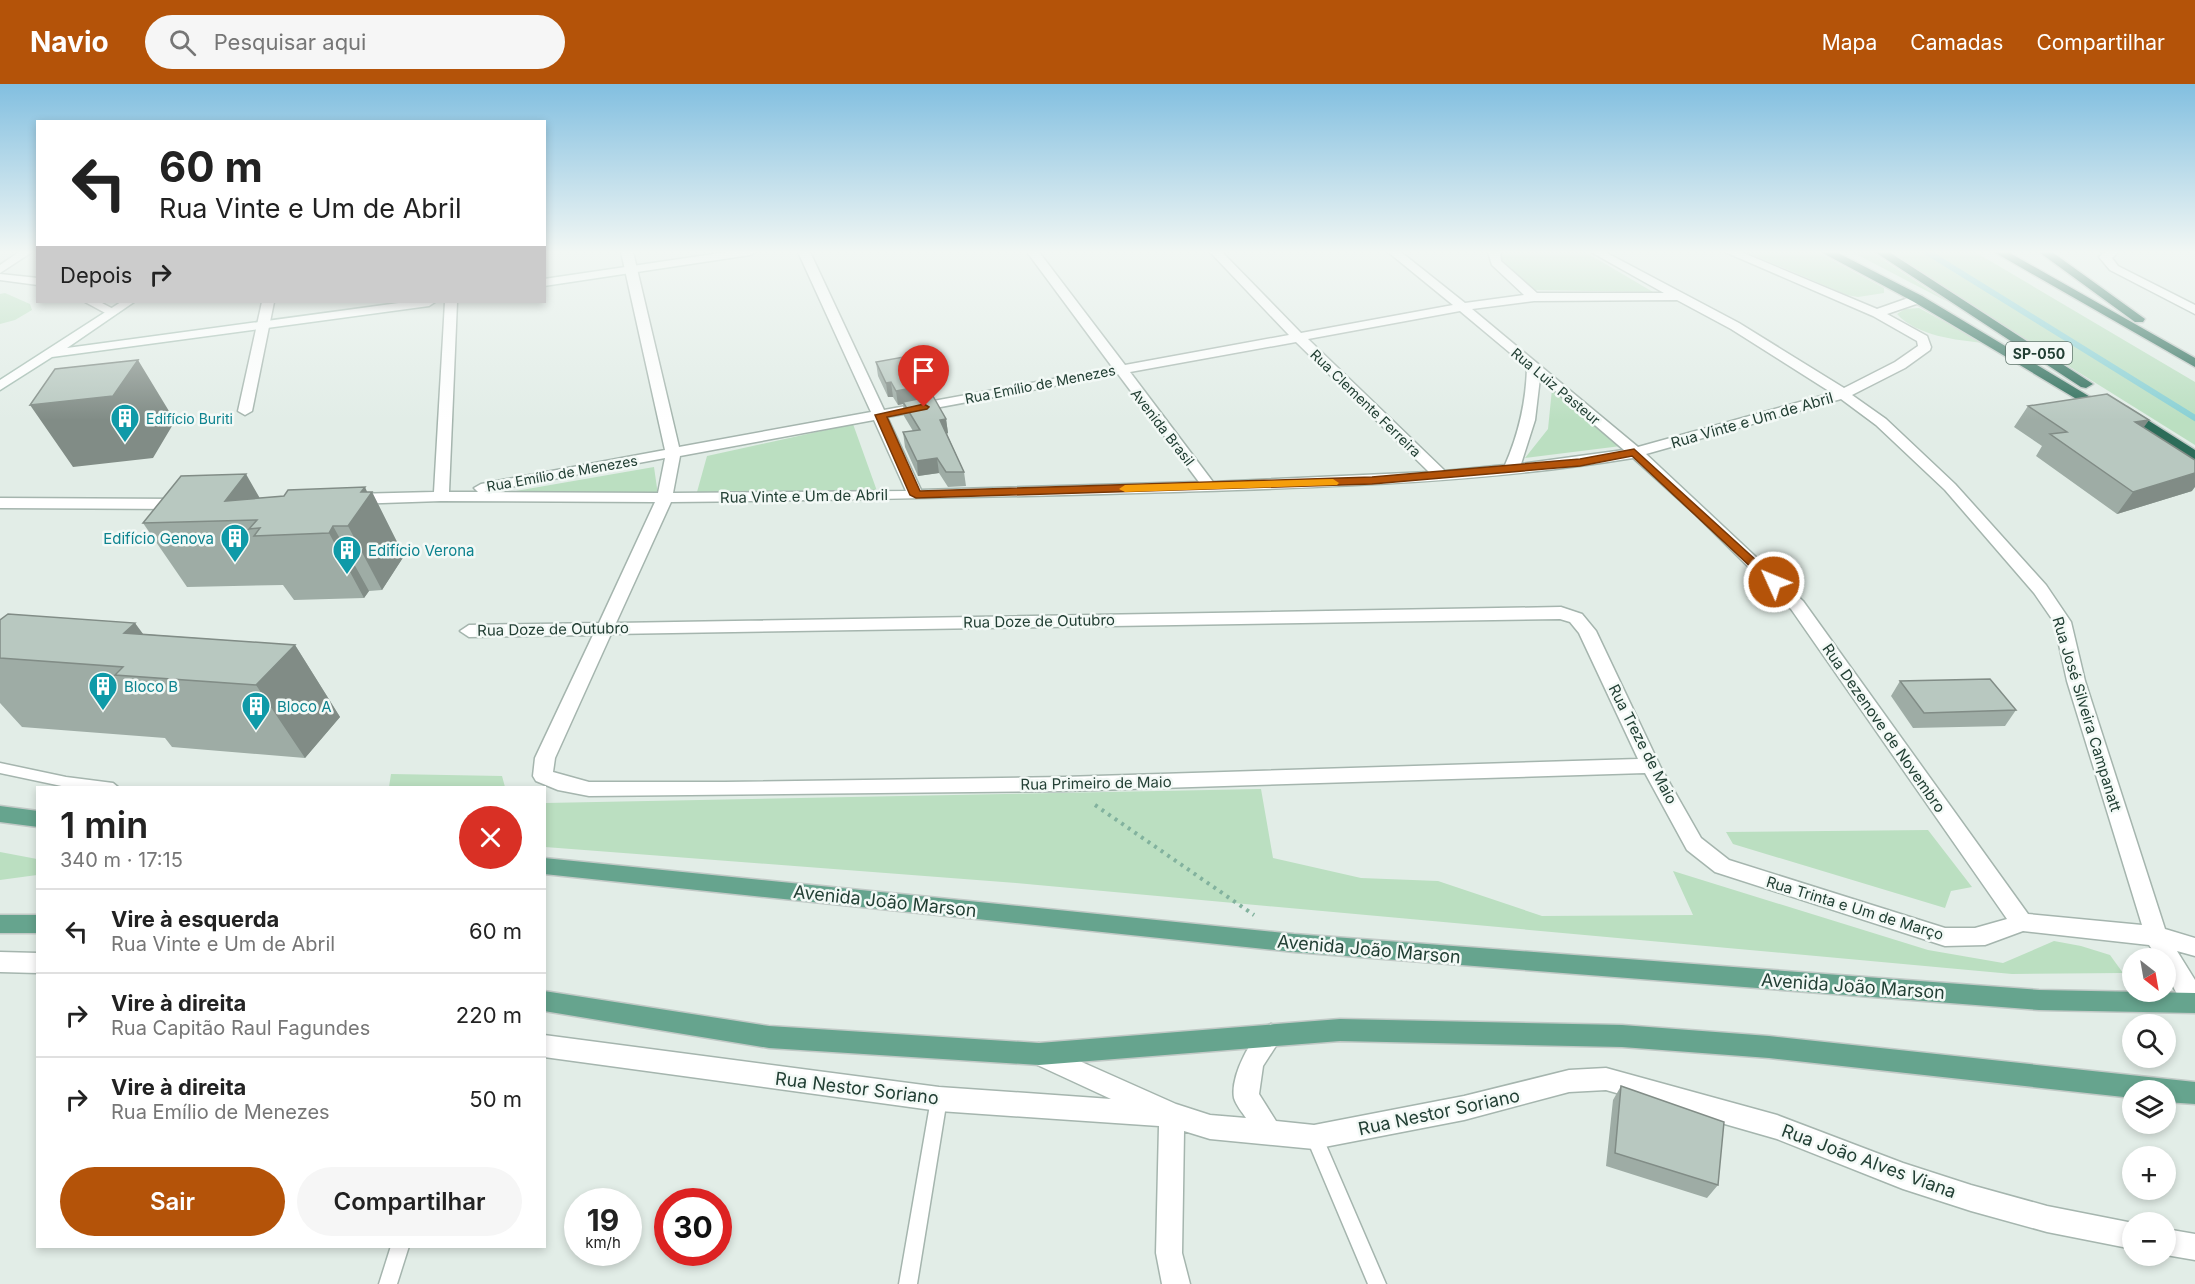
<!DOCTYPE html>
<html lang="pt">
<head>
<meta charset="utf-8">
<style>
  body { margin:0; font-family:Inter,sans-serif; background:#f6f6f6; color:#222; height:100vh; display:flex; flex-direction:column; font-size:22px; white-space:nowrap }
  * { box-sizing:border-box; margin:0 }
  p { font-size:20px; color:#767676 }
  .icon { flex:none; width:33px; height:33px; fill:none; stroke:currentColor; stroke-width:2; stroke-linecap:round; stroke-linejoin:round }
  .map { position:relative; flex:1; overflow:hidden }
  .drawer { position:absolute; left:36px; top:702px; width:510px; height:462px; display:flex; flex-direction:column; background:#fff; border-radius:0px; box-shadow:0 3px 9px #0003 }
  .drawer>* { flex:none }
  .banner { position:absolute; left:36px; top:36px; width:510px; height:183px; border-radius:0px; box-shadow:0 3px 9px #0003; background:#fff; color:#222; overflow:hidden }
  .needle { width:39px; rotate:149deg }
  .fabs { position:absolute; left:2122px; top:864px; display:grid; gap:12px }
  .fabs a { display:grid; place-items:center; width:54px; height:54px; border-radius:50%; background:#fff; box-shadow:0 3px 9px #0003; font-size:30px }
  .speed { position:absolute; left:564px; top:1104px; display:flex; gap:12px; font-size:30px; font-weight:700; text-align:center }
  .speed>* { display:grid; place-content:center; width:78px; height:78px; border-radius:50%; background:#fff; box-shadow:0 3px 9px #0003; line-height:1 }
  .speed small { font-size:15px; font-weight:400 }
  .speed .limit { border:9px solid #d22; background:#fff; color:#111 }
  .pin { position:absolute; display:grid; place-items:center; width:51px; height:51px; color:#fff; margin:-62px -26px; border-radius:50% 50% 50% 0; rotate:-45deg; box-shadow:0 0 6px #0007 }
  .pin .icon { rotate:45deg }
  .me { position:absolute; width:66px; margin:-33px; rotate:314deg; stroke-linejoin:round; filter:drop-shadow(0 0 4px #0008) }
  .turn { display:flex; align-items:center; gap:21px; height:126px; padding:0 24px; font-size:27px }
  .turn .icon { width:78px; height:78px; stroke-width:2.5 }
  .turn b { display:block; font-size:42px; line-height:51px }
  .then { display:flex; align-items:center; height:57px; padding:0 24px; background:#0003; gap:12px; font-size:22px }
  .round { display:grid; place-items:center; flex:none; width:63px; height:63px; border-radius:32px; background:#f6f6f6 }
  .headline { display:flex; align-items:center; justify-content:space-between; height:102px; padding:0 24px }
  h1 { font-size:36px; font-weight:600; line-height:45px }
  .primary-button { display:flex; gap:12px; margin-top:auto; padding:12px 24px }
  .primary-button a { flex:1; height:69px; border-radius:36px; background:#b45309; color:#fff; font-size:24px; font-weight:600; line-height:69px; text-align:center }
  .primary-button a+a { background:#f6f6f6; color:#222 }
  ul { padding:0; list-style:none }
  li { display:flex; align-items:center; gap:18px; height:84px; padding:0 24px; border-top:2px solid #e0e0e0 }
  li div { flex:1 }
  li b { display:block; font-size:22px }
  li em { font-style:normal }
  header { display:flex; align-items:center; gap:36px; box-sizing:border-box; height:84px; padding:0 30px; background:#b45309; color:#fff }
  header strong { font-size:28px }
  nav { display:flex; gap:33px; margin-inline-start:auto; font-size:21px }
  .search { width:420px; height:54px; background:#f6f6f6; display:flex; align-items:center; gap:15px; box-sizing:border-box; padding:0 21px; border-radius:33px; color:#767676; font-size:22px }
  .map>svg:first-child { display:block }
  .green { fill:#bbdfc1 }
  .lines { fill:none; stroke-linecap:round; stroke-linejoin:round }
  .stream { stroke:#89d0d4; stroke-width:6 }
  .lane-casing { stroke:#a5b5ae; stroke-width:3 }
  .street-casing { stroke:#a5b5ae; stroke-width:3 }
  .secondary-casing { stroke:#a3bcb1; stroke-width:3 }
  .primary-casing { stroke:#c1c9c6; stroke-width:3 }
  .highway-casing { stroke:#c1c9c6; stroke-width:3 }
  .path { stroke:#82b29e; stroke-width:4; stroke-dasharray:3 5; stroke-linecap:butt }
  .lane { fill:#fff; fill-rule:evenodd }
  .street { fill:#fff; fill-rule:evenodd }
  .secondary { fill:#fff; fill-rule:evenodd }
  .primary { fill:#66a48e; fill-rule:evenodd }
  .highway { fill:#2c6c59; fill-rule:evenodd }
  .wall { fill:#9eaca5 }
  .shaded-wall { fill:#818c86 }
  .building { fill:#b8c8c0; stroke:#818c86; stroke-width:1.5 }
  .route { fill:#b45309; stroke:#753606; stroke-width:1.5 }
  .slow { fill:#f59e0b }
  .labels { text-anchor:middle; dominant-baseline:central; stroke-width:5; stroke-linejoin:round; paint-order:stroke }
  .shield { fill:#f3f9f6; stroke:#61776e; stroke-width:1.5 }
  .shield-label { font-size:14px; font-weight:bold; fill:#223f34 }
  .far-street-label { font-size:14px; fill:#223f34; stroke:#f3f9f6 }
  .far-culture-label { font-size:14px; fill:#0d838f; stroke:#f3f9f6; text-anchor:start }
  .street-label { font-size:15px; fill:#223f34; stroke:#f3f9f6 }
  .culture-label { font-size:15px; fill:#0d838f; stroke:#f3f9f6; text-anchor:start }
  .near-street-label { font-size:18px; fill:#223f34; stroke:#f3f9f6 }
</style>
</head>
<body>
<header>
<strong>Navio</strong>
<div class="search"><svg class="icon" aria-label="search" viewBox="0 0 24 24"><circle cx="10" cy="10" r="6"/><path d="M15 15l6 6"/></svg>Pesquisar aqui</div>
<nav><a>Mapa</a><a>Camadas</a><a>Compartilhar</a></nav>
</header>
<div class="map">
<svg width="2195" height="1200" viewBox="0 0 2195 1200">
  <rect width="100%" height="100%" fill="#e2ede7"/>
  <path class="green" d="M 1499,168 L 1585,168 L 1653,208 L 1532,206 L 1502,183 Z
    M 1746,168 L 1817,168 L 1884,204 L 1884,209 L 1858,213 L 1847,211 Z
    M 1852,168 L 1871,168 L 1948,218 Z
    M 1886,168 L 1975,168 L 2195,298 L 2195,361 Z
    M 5,209 L 30,220 L 32,226 L 15,236 L 0,240 L 0,210 Z
    M 1919,224 L 1984,259 C 1956,256 1917,252 1897,230 L 1905,225 Z
    M 1552,305 L 1621,362 L 1525,374 L 1548,345 Z
    M 853,340 L 877,407 L 697,408 L 707,372 Z
    M 654,383 L 658,411 L 510,408 Z
    M 391,690 L 502,692 L 505,703 L 389,703 Z
    M 1261,705 L 1273,774 L 1361,794 L 1438,797 L 1542,832 L 1693,831 L 1673,787 L 1928,866 L 2003,879 L 2054,857 L 2081,862 L 2110,871 L 2123,889 L 2012,890 L 1016,799 L 545,763 L 545,719 Z
    M 1928,746 L 1972,803 L 1951,807 L 1945,824 L 1733,760 L 1726,748 Z
    M 0,768 L 37,775 L 37,791 L 0,796 Z"/>
  <g class="lines">
    <path class="stream" d="M 1927,168 L 2195,334"/>
    <g class="lane-casing">
      <path id="lane" d="M 0,679 L 66,693 L 113,699 L 119,704 L 71,704 L 0,689 Z
        M 939,1007 L 945,1010 L 947,1015 L 917,1200 L 899,1200 L 931,1015 L 933,1010 Z
        M 1314,1045 L 1320,1047 L 1386,1200 L 1368,1200 L 1306,1053 L 1308,1047 Z
        M 391,1162 L 409,1162 L 397,1200 L 379,1200 Z"/>
    </g>
    <g class="street-casing">
      <path id="street" d="M 19,168 L 32,168 L 0,189 L 0,181 Z
        M 621,168 L 633,168 L 679,363 L 871,328 L 798,168 L 810,168 L 884,326 L 1113,284 L 1027,168 L 1039,168 L 1125,281 L 1289,251 L 1210,168 L 1222,168 L 1301,249 L 1453,221 L 1388,168 L 1401,168 L 1465,219 L 1524,211 L 1492,181 L 1488,168 L 1500,168 L 1501,177 L 1537,209 L 1664,209 L 1591,168 L 1605,168 L 1739,239 L 1844,304 L 1895,278 L 1918,262 L 1917,257 L 1873,232 L 1725,168 L 1741,168 L 1877,225 L 1914,212 L 1922,212 L 1922,218 L 1887,230 L 1927,252 L 1931,263 L 1930,266 L 1905,284 L 1852,311 L 1886,335 L 1955,400 L 2046,501 L 2071,538 L 2085,597 L 2165,845 L 2195,854 L 2195,872 L 2177,867 L 2195,896 L 2195,926 C 2178,920 2166,892 2166,874 L 2158,874 L 2149,861 L 2023,847 L 1985,861 L 1945,862 L 1715,788 L 1687,766 L 1645,689 L 1064,707 L 589,712 L 558,706 L 536,697 L 533,692 L 535,674 L 593,551 L 469,553 L 460,547 L 469,541 L 599,539 L 655,418 L 441,417 L 353,420 L 345,415 L 353,410 L 434,408 L 445,218 L 457,218 L 449,408 L 478,408 L 474,404 L 481,400 L 665,366 ZM 1677,216 L 1731,245 L 1832,309 L 1638,363 L 1472,225 L 1534,217 ZM 1460,227 L 1527,283 C 1526,318 1519,349 1505,381 L 1445,387 L 1308,255 ZM 1296,258 L 1429,388 L 1213,398 L 1130,288 ZM 1118,290 L 1199,398 L 921,406 L 887,333 ZM 1540,294 L 1624,366 L 1521,380 L 1535,336 ZM 1841,315 L 1876,341 L 1945,406 L 2034,509 L 2054,538 L 2067,597 L 2142,841 L 2028,830 L 1803,517 L 1646,370 ZM 874,336 L 906,407 L 673,409 L 680,372 ZM 665,374 L 658,409 L 484,408 ZM 1633,374 L 1696,431 L 1791,525 L 2007,835 L 1975,844 L 1945,844 L 1729,776 L 1701,754 L 1660,682 L 1596,547 L 1582,530 L 1561,523 L 616,539 L 671,418 C 838,416 1006,413 1174,408 C 1327,403 1481,399 1633,374 ZM 1560,535 L 1570,538 L 1579,549 L 1638,675 L 1064,693 L 725,698 L 589,698 L 553,688 L 555,674 L 611,550 Z
        M 2105,168 L 2118,168 L 2112,174 L 2118,182 L 2195,221 L 2195,230 L 2110,186 L 2099,173 Z
        M 0,190 L 38,194 L 38,201 L 0,196 Z
        M 85,218 L 100,218 L 119,228 L 109,231 Z
        M 262,218 L 274,218 L 252,327 L 245,331 L 238,327 Z
        M 0,414 L 181,415 L 189,420 L 181,425 L 0,424 Z
        M 0,868 L 38,869 L 38,889 L 0,888 Z
        M 1271,940 L 1279,943 L 1283,951 L 1263,982 L 1259,1010 L 1276,1037 L 1314,1041 L 1464,1012 L 1569,986 L 1606,984 L 1777,1031 L 1903,1079 L 1971,1101 L 2047,1122 L 2133,1139 L 2133,1165 L 2047,1148 L 1971,1127 L 1903,1105 L 1777,1055 L 1606,1006 L 1569,1008 L 1464,1036 L 1314,1065 L 1210,1055 L 1184,1047 L 1182,1169 L 1190,1200 L 1162,1200 L 1156,1169 L 1159,1042 L 939,1027 L 544,973 L 544,951 L 939,1003 L 1111,1015 L 1031,978 L 1027,970 L 1031,962 L 1039,959 L 1176,1020 L 1210,1031 L 1246,1034 C 1242,1028 1236,1021 1234,1014 C 1230,993 1252,948 1271,940 Z
        M 2166,1145 L 2195,1150 L 2195,1176 L 2166,1171 Z"/>
    </g>
    <g class="secondary-casing">
      <path id="secondary" d="M 727,168 L 756,168 L 750,171 L 544,202 L 544,195 Z
        M 121,218 L 134,218 L 67,264 L 406,218 L 435,218 L 429,222 L 52,273 L 0,306 L 0,296 Z"/>
    </g>
    <g class="primary-casing">
      <path id="primary" d="M 0,722 L 38,727 L 38,743 L 0,738 Z
        M 544,774 L 1294,850 L 2039,906 L 2195,909 L 2195,929 L 2039,926 L 1294,868 L 544,790 Z
        M 0,831 L 38,831 L 38,849 L 0,849 Z
        M 544,907 L 769,942 L 1039,959 L 1340,935 L 1622,941 L 1769,952 L 2195,998 L 2195,1020 L 2166,1018 L 2166,1006 L 2133,1006 L 2133,1014 L 1769,974 L 1622,963 L 1340,957 L 1039,981 L 769,964 L 544,927 Z"/>
    </g>
    <g class="highway-casing">
      <path id="highway" d="M 1821,168 L 1836,168 L 1922,212 L 2112,326 L 2110,329 L 2100,329 L 1914,218 Z
        M 1875,168 L 1889,168 L 2093,300 L 2086,304 L 2081,303 Z
        M 1994,168 L 2008,168 L 2195,274 L 2195,283 Z
        M 2039,168 L 2052,168 L 2145,235 L 2143,238 L 2135,238 Z
        M 2127,323 L 2195,366 L 2195,376 L 2122,330 L 2120,327 Z"/>
    </g>
    <path class="path" d="M 1095,721 L 1254,831"/>
    <use href="#lane" class="lane"/>
    <use href="#street" class="street"/>
    <use href="#secondary" class="secondary"/>
    <use href="#primary" class="primary"/>
    <use href="#highway" class="highway"/>
  </g>
  <path class="wall" d="M 876,278 L 928,313 L 946,335 L 948,349 L 947,350 L 964,388 L 966,402 L 948,403 L 939,389 L 918,392 L 905,363 L 903,348 L 913,347 L 904,332 L 903,320 L 898,321 L 893,313 L 888,313 L 878,292 Z
    M 2028,322 L 2149,336 L 2143,343 L 2192,407 L 2117,430 L 2036,372 L 2042,362 L 2014,343 Z
    M 372,408 L 404,472 L 382,506 L 369,507 L 364,514 L 294,516 L 283,501 L 187,503 L 143,439 L 259,414 Z
    M 0,536 L 143,550 L 295,561 L 340,633 L 305,674 L 172,663 L 165,654 L 22,643 L 0,619 Z
    M 1900,597 L 2016,626 L 2005,642 L 1913,644 L 1891,612 Z
    M 1621,1002 L 1718,1101 L 1707,1114 L 1606,1082 L 1613,1016 Z"/>
  <path class="shaded-wall" d="M 138,276 L 175,337 L 153,374 L 73,383 L 30,321 Z
    M 891,298 L 893,313 L 888,313 L 886,299 Z
    M 927,301 L 928,316 L 903,318 L 903,320 L 898,321 L 896,307 Z
    M 946,335 L 948,349 L 942,351 L 940,336 Z
    M 2149,336 L 2134,357 L 2135,338 Z
    M 937,374 L 939,389 L 918,392 L 917,377 Z
    M 2195,389 L 2195,403 L 2192,407 L 2117,430 L 2133,408 Z
    M 246,390 L 281,451 L 225,417 Z
    M 365,403 L 369,412 L 372,408 L 404,472 L 382,506 L 348,442 L 361,408 Z
    M 333,442 L 369,507 L 364,514 L 329,449 Z
    M 135,539 L 177,596 L 124,549 Z
    M 295,561 L 340,633 L 305,674 L 256,601 Z"/>
  <path class="building" d="M 909,272 L 927,301 L 896,307 L 891,298 L 886,299 L 876,278 Z
    M 138,276 L 113,312 L 30,321 L 55,285 Z
    M 2107,310 L 2149,336 L 2135,338 L 2195,376 L 2195,389 L 2133,408 L 2050,350 L 2067,348 L 2028,322 Z
    M 933,312 L 946,335 L 940,336 L 964,388 L 946,388 L 937,374 L 917,377 L 903,348 L 920,346 L 903,318 Z
    M 246,390 L 225,417 L 284,412 L 288,406 L 365,403 L 361,408 L 372,408 L 348,442 L 333,442 L 329,449 L 254,452 L 260,444 L 249,445 L 257,436 L 143,439 L 181,392 Z
    M 8,530 L 135,539 L 124,549 L 295,561 L 256,601 L 115,591 L 123,583 L 0,574 L 0,536 Z
    M 1990,595 L 2016,626 L 1924,629 L 1900,597 Z
    M 1621,1002 L 1724,1038 L 1718,1101 L 1615,1069 Z"/>
  <linearGradient id="sky" x2="0" y2="1"><stop stop-color="#82bfe0"/><stop offset="0.5" stop-color="#f2f7f4"/><stop offset="1" stop-color="#f2f7f4" stop-opacity="0"/></linearGradient>
  <rect width="2195" height="336" fill="url(#sky)"/>
  <path class="route" d="M 924,320 L 929,323 L 927,325 L 887,333 L 920,407 L 1372,393 L 1580,375 L 1634,365 L 1780,498 L 1778,500 L 1769,500 L 1632,372 L 1580,382 L 1372,400 L 916,414 L 910,411 L 875,331 Z"/>
  <path class="slow" d="M 1333,395 L 1339,399 L 1337,401 L 1125,408 L 1119,405 L 1125,401 Z"/>
  <defs>
    <g id="building-pin" transform="scale(1.5)"><path d="M0 17L-7.5 6A9.5 9.5 0 1 1 7.5 6Z" fill="#0f9aa8" stroke="#f3f9f6"/><path d="M-4-6H4V6H1V3H-1V6H-4ZM-2.5-4.3h1.7v1.8h-1.7ZM.8-4.3h1.7v1.8H.8ZM-2.5-1h1.7V.8h-1.7ZM.8-1h1.7V.8H.8Z" fill="#fff"/></g>
  </defs>
  <g fill-rule="evenodd">
    <use href="#building-pin" x="125" y="334"/>
    <use href="#building-pin" x="235" y="454"/>
    <use href="#building-pin" x="347" y="466"/>
    <use href="#building-pin" x="103" y="602"/>
    <use href="#building-pin" x="256" y="622"/>
  </g>
  <g class="labels">
    <rect class="shield" x="2006" y="258" width="66" height="22" rx="4.5"/>
    <g class="shield-label">
      <text x="2039" y="269">SP-050</text>
    </g>
    <g class="far-street-label">
      <text transform="translate(1040 300) rotate(-11)">Rua Emílio de Menezes</text>
      <text transform="translate(1556 302) rotate(40)">Rua Luiz Pasteur</text>
      <text transform="translate(1366 319) rotate(44)">Rua Clemente Ferreira</text>
      <text transform="translate(1163 343) rotate(52)">Avenida Brasil</text>
      <text transform="translate(562 389) rotate(-10)">Rua Emílio de Menezes</text>
    </g>
    <g class="far-culture-label">
      <text x="146" y="334">Edifício Buriti</text>
    </g>
    <g class="street-label">
      <text transform="translate(1752 336) rotate(-16)">Rua Vinte e Um de Abril</text>
      <text transform="translate(804 412) rotate(-1)">Rua Vinte e Um de Abril</text>
      <text transform="translate(1039 537) rotate(-1)">Rua Doze de Outubro</text>
      <text transform="translate(553 545) rotate(-1)">Rua Doze de Outubro</text>
      <text transform="translate(2087 630) rotate(73)">Rua José Silveira Campanatt</text>
      <text transform="translate(1884 644) rotate(55)">Rua Dezenove de Novembro</text>
      <text transform="translate(1643 660) rotate(63)">Rua Treze de Maio</text>
      <text transform="translate(1096 699) rotate(-1)">Rua Primeiro de Maio</text>
      <text transform="translate(1855 824) rotate(17)">Rua Trinta e Um de Março</text>
    </g>
    <g class="culture-label">
      <text x="214" y="454" text-anchor="end">Edifício Genova</text>
      <text x="368" y="466">Edifício Verona</text>
      <text x="124" y="602">Bloco B</text>
      <text x="277" y="622">Bloco A</text>
    </g>
    <g class="near-street-label">
      <text transform="translate(885 817) rotate(6)">Avenida João Marson</text>
      <text transform="translate(1369 865) rotate(5)">Avenida João Marson</text>
      <text transform="translate(1853 902) rotate(4)">Avenida João Marson</text>
      <text transform="translate(857 1004) rotate(7)">Rua Nestor Soriano</text>
      <text transform="translate(1439 1028) rotate(-12)">Rua Nestor Soriano</text>
      <text transform="translate(1869 1077) rotate(20)">Rua João Alves Viana</text>
    </g>
  </g>
</svg>
<div class="fabs">
<a><svg class="needle" viewBox="-14 -14 28 28"><path d="M0-13l5 13h-10z" fill="#e53935"/><path d="M0 13l5-13h-10z" fill="#767676"/></svg></a>
<a><svg class="icon" aria-label="search" viewBox="0 0 24 24"><circle cx="10" cy="10" r="6"/><path d="M15 15l6 6"/></svg></a>
<a><svg class="icon" aria-label="layers" viewBox="0 0 24 24"><path d="M12 4l9 5-9 5-9-5zM3 14l9 5 9-5"/></svg></a>
<a>+</a>
<a>−</a>
</div>
<div class="speed"><div>19<small>km/h</small></div><div class="limit">30</div></div>
<div class="pin" style="left:924px;top:323px;background:#d93025"><svg class="icon" aria-label="arrive" viewBox="0 0 24 24"><path d="M6 21V4h12l-3 4 3 4H6"/></svg></div>
<svg class="me" style="left:1774px;top:498px" viewBox="-20 -20 40 40"><circle r="17" fill="#b45309" stroke="#fff" stroke-width="3"/><path d="M0-11L8 9 0 5-8 9z" fill="#fff"/></svg>
<div class="banner">
<div class="turn"><svg class="icon" aria-label="left" viewBox="0 0 24 24"><path d="M17 20v-9H6M10 6l-5 5 5 5"/></svg><div><b>60 m</b>Rua Vinte e Um de Abril</div></div>
<div class="then">Depois<svg class="icon" aria-label="right" viewBox="0 0 24 24"><path d="M7 20v-9h11M14 6l5 5-5 5"/></svg></div>
</div>
<section class="drawer">
<div class="headline"><div><h1>1 min</h1><p>340 m · 17:15</p></div><a class="round" style="background:#d93025;color:#fff"><svg class="icon" aria-label="close" viewBox="0 0 24 24"><path d="M6 6l12 12M18 6L6 18"/></svg></a></div>
<ul>
<li><svg class="icon" aria-label="left" viewBox="0 0 24 24"><path d="M17 20v-9H6M10 6l-5 5 5 5"/></svg><div><b>Vire à esquerda</b><p>Rua Vinte e Um de Abril</p></div><em>60 m</em></li>
<li><svg class="icon" aria-label="right" viewBox="0 0 24 24"><path d="M7 20v-9h11M14 6l5 5-5 5"/></svg><div><b>Vire à direita</b><p>Rua Capitão Raul Fagundes</p></div><em>220 m</em></li>
<li><svg class="icon" aria-label="right" viewBox="0 0 24 24"><path d="M7 20v-9h11M14 6l5 5-5 5"/></svg><div><b>Vire à direita</b><p>Rua Emílio de Menezes</p></div><em>50 m</em></li>
</ul>
<div class="primary-button"><a>Sair</a><a>Compartilhar</a></div>
</section>
</div>
</body>
</html>
